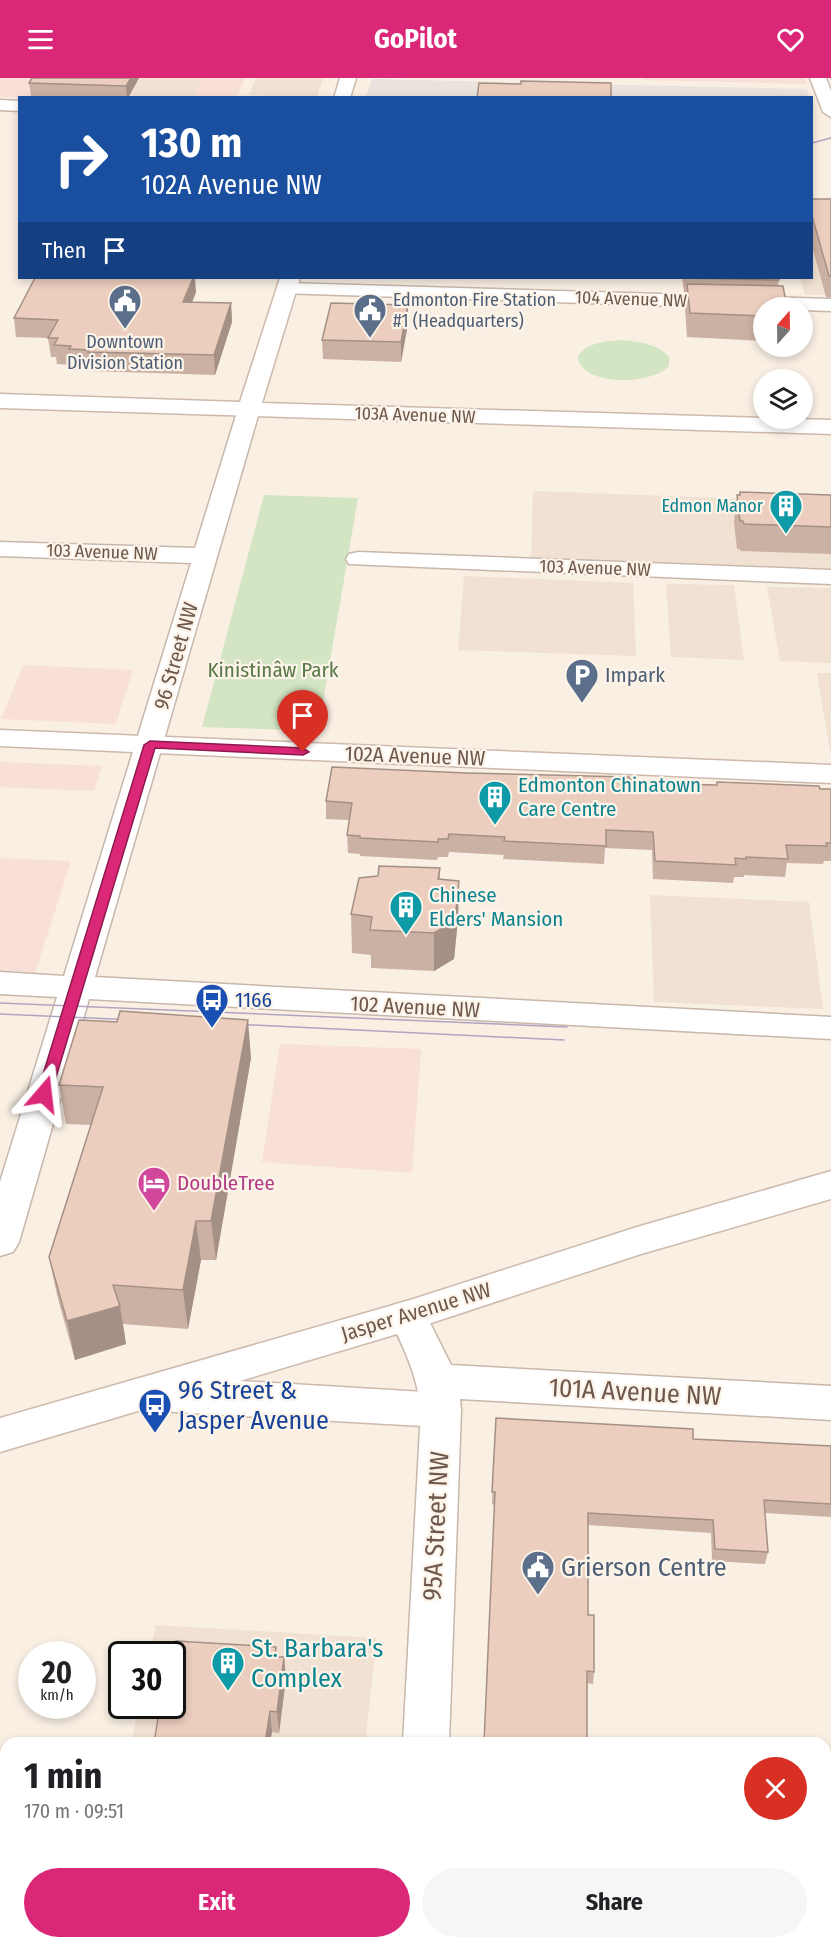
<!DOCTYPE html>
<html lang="en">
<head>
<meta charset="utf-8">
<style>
  body { margin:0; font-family:"Fira Sans Condensed",sans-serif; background:#f6f6f6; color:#202124; height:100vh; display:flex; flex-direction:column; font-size:22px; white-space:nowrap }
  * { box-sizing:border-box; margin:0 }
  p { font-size:20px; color:#757577 }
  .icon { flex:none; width:33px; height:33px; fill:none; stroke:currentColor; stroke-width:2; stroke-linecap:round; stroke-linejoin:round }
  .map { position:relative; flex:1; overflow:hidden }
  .side { position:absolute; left:0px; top:1659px; width:831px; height:212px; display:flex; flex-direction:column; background:#fff; border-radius:18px 18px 0 0; box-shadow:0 3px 9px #0003 }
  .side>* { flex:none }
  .hud { position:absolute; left:18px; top:18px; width:795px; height:183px; border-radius:0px; box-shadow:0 3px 9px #0003; background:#1a4fa0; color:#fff; overflow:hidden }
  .needle { width:39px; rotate:20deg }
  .buttons { position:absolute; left:753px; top:219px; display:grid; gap:12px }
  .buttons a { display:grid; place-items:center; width:60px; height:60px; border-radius:50%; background:#fff; box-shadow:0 3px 9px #0003; font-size:30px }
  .speed { position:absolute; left:18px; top:1563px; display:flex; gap:12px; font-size:30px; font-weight:700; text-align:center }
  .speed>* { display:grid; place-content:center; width:78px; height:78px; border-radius:50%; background:#fff; box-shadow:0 3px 9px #0003; line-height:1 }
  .speed small { font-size:15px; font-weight:400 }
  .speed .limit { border:3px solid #111; border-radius:9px; background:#fff; color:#111 }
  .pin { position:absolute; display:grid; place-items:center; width:51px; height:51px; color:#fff; margin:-62px -26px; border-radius:50% 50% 50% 0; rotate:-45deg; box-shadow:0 0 6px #0007 }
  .pin .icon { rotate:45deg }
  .me { position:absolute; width:66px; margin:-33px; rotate:17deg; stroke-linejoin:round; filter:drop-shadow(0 0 4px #0008) }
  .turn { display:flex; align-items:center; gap:21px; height:126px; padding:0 24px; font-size:27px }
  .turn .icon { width:78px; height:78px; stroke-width:2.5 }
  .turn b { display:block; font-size:42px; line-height:51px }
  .then { display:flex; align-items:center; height:57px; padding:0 24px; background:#0003; gap:12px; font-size:22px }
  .round { display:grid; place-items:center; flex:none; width:63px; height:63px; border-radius:32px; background:#f6f6f6 }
  .overview { display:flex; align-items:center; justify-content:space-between; height:102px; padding:0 24px }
  h1 { font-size:36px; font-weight:700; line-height:45px }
  .cta { display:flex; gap:12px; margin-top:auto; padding:12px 24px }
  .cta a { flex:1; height:69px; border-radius:36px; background:#db2777; color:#fff; font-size:24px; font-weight:700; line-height:69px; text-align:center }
  .cta a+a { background:#f6f6f6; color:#202124 }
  header { display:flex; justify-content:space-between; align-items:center; height:78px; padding:0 24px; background:#db2777; color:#fff; font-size:27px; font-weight:700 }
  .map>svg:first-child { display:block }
  .residential { fill:#f0e1d2 }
  .commercial { fill:#f8e0d8 }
  .industrial { fill:#e9e2dd }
  .green { fill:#d3e5c3 }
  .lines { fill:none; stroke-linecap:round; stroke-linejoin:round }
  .street-casing { stroke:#c8b7ab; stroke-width:3 }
  .secondary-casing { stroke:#ceb9ac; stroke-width:3 }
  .street { fill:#fff; fill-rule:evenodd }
  .secondary { fill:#fff; fill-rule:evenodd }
  .tram { stroke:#b2a4c1; stroke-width:1.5 }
  .wall { fill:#cbb1a3 }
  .shaded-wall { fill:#a59085 }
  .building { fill:#eccebe; stroke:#a59085; stroke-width:1.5 }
  .route { fill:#db2777; stroke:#8e194d; stroke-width:1.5 }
  .labels { text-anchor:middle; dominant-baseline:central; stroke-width:4.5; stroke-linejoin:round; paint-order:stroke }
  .far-street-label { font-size:18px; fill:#6e574c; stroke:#fdf4e9 }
  .far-service-label { font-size:18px; fill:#4e5e75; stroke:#fdf4e9; text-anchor:start }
  .far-culture-label { font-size:18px; fill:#0d838f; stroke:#fdf4e9; text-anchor:end }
  .street-label { font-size:21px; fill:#6e574c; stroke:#fdf4e9 }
  .park-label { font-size:21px; fill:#597948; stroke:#fdf4e9 }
  .service-label { font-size:21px; fill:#4e5e75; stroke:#fdf4e9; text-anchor:start }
  .culture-label { font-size:21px; fill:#0d838f; stroke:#fdf4e9; text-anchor:start }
  .transit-label { font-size:21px; fill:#164399; stroke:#fdf4e9; text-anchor:start }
  .hotel-label { font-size:21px; fill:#b23c85; stroke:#fdf4e9; text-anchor:start }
  .near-transit-label { font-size:26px; fill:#164399; stroke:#fdf4e9; text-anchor:start }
  .near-street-label { font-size:26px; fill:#6e574c; stroke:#fdf4e9 }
  .near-service-label { font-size:26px; fill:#4e5e75; stroke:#fdf4e9; text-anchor:start }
  .near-culture-label { font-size:26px; fill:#0d838f; stroke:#fdf4e9; text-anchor:start }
</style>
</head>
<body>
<header><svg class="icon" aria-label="menu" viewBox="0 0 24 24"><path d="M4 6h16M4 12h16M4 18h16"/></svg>GoPilot<svg class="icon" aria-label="heart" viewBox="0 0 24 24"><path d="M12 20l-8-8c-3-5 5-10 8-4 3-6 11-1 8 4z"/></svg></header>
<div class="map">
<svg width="831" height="1870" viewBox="0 0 831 1870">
  <rect width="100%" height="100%" fill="#f9efe3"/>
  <path class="residential" d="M 141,0 L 203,0 L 194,19 L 131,20 Z
    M 256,0 L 323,0 L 317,19 L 249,17 Z
    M 812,137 L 831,217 L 805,217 L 800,200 L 812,200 Z
    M 533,413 L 831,424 L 831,490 L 531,480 Z
    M 464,498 L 633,505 L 636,578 L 458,572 Z
    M 666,506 L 734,507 L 744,582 L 671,579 Z
    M 767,509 L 831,510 L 831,585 L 780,583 Z
    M 817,595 L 831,595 L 831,673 L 830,673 Z
    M 650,817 L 809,824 L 823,931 L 654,924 Z
    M 156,1547 L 377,1560 L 365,1665 L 131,1665 L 139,1628 L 172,1628 L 172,1576 L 150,1576 Z
    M 268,1865 L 343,1864 L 343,1865 L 342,1870 L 297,1870 Z"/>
  <path class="commercial" d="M 0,0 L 141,0 L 131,19 L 19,20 L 0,19 Z
    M 203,0 L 245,0 L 237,19 L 194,19 Z
    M 642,0 L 805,0 L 807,6 L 642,2 Z
    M 23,587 L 133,592 L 116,646 L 1,641 Z
    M 0,684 L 102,688 L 94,713 L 0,709 Z
    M 0,780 L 71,783 L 35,895 L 0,893 Z
    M 280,966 L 421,971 L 412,1095 L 262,1084 Z"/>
  <path class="industrial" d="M 372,1 L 807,11 L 809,19 L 365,20 Z"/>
  <path class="green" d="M 623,262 C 640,264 658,266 669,279 L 669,288 C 653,307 581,309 578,279 C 585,264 608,263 623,262 Z
    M 264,417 L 358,420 L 318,653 L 202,649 Z"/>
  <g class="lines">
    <g class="street-casing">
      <path id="street" d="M 0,22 L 20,23 L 20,33 L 0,32 Z
        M 287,205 L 831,221 L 831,233 L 802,232 L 802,230 L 764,231 L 280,215 L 277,211 L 280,207 Z
        M 249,324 L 257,326 L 260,331 L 95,899 L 831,939 L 831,961 L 89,921 L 19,1164 L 13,1174 L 0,1178 L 0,1104 L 57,919 L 0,916 L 0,894 L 64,898 L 191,485 L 0,478 L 0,464 L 195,470 L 238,331 L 241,326 Z
        M 358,474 L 831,492 L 831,506 L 349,486 L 346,481 L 349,476 Z
        M 407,1223 L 421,1227 L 451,1287 L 831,1308 L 831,1342 L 460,1321 L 461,1332 L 449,1665 L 403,1665 L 421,1332 C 417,1297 404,1269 388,1238 L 393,1227 Z
        M 392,1864 L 442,1864 L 442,1870 L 392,1870 Z"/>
    </g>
    <g class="secondary-casing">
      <path id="secondary" d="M 340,0 L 356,0 L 350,20 L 334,20 Z
        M 810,0 L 826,0 L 831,13 L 831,39 L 823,34 Z
        M 280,200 L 300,200 L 262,325 L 831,342 L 831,356 L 0,330 L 0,316 L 240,324 Z
        M 0,652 L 831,687 L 831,705 L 0,668 Z
        M 831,1093 L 831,1121 L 641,1176 L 407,1253 L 240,1303 L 441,1315 L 455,1320 L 461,1332 L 455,1344 L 441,1349 L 173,1334 L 158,1327 L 0,1374 L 0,1340 L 407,1223 L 637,1149 Z"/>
    </g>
    <use href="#street" class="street"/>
    <use href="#secondary" class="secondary"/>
    <path class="tram" d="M 812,65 L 831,60
      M 0,925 L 567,949
      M 0,936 L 135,942
      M 231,946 L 564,962"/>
  </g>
  <path class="wall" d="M 32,0 L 139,0 L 128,20 L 31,18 L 29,5 Z
    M 812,121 L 831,121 L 831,220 L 826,219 L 812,168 Z
    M 682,200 L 779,200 L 778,208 L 764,230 L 764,263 L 687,259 L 685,231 L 687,214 L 684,214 Z
    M 196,214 L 192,224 L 231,225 L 232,244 L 215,297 L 90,293 L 90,291 L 72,291 L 71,287 L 57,286 L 56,279 L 51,279 L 48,260 L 16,259 L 14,240 Z
    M 408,227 L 408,246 L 401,284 L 323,281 L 322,262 Z
    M 740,414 L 831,417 L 831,476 L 740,473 L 740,471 L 737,471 L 734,444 L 737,417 L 739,417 Z
    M 466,695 L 629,701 L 672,706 L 717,707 L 717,704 L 831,711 L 831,783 L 824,783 L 823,786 L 787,785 L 785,799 L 744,797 L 744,799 L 734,799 L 733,805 L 653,801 L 652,772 L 605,770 L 604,786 L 503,781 L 504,777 L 449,774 L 448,779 L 438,779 L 437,782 L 360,778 L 360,776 L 348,775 L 347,757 L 349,742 L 326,741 L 326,723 Z
    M 440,790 L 440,801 L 459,803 L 458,841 L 454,881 L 434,893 L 371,890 L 371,877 L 352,875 L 351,836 L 378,798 Z
    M 251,980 L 216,1182 L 201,1182 L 188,1251 L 123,1246 L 126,1266 L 75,1282 L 57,1217 L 49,1179 L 91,1047 L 66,1046 L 59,1007 Z
    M 496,1340 L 693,1361 L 831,1368 L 831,1439 L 765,1435 L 768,1474 L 765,1486 L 712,1483 L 711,1455 L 588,1447 L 588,1537 L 594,1594 L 593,1606 L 587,1605 L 494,1427 L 492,1426 Z
    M 276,1569 L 277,1579 L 284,1579 L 286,1600 L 279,1655 L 272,1654 L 270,1665 L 154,1665 Z"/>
  <path class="shaded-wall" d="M 131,0 L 139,0 L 128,20 L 127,20 L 126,8 Z
    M 193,200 L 195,200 L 196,214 L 185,243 L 183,224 Z
    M 231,225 L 232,244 L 215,297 L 214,277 Z
    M 408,227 L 408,246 L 401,284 L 401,264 Z
    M 459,803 L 458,841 L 454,881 L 434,893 L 434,855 Z
    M 248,942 L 251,980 L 216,1182 L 211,1143 Z
    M 196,1143 L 201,1182 L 188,1251 L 183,1212 Z
    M 120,1228 L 126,1266 L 75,1282 L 67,1243 Z
    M 284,1579 L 286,1600 L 279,1655 L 277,1634 Z
    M 270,1633 L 272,1654 L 270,1665 L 265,1665 Z"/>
  <path class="building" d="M 32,0 L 131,0 L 126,8 L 29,5 Z
    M 521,3 L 611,5 L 611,20 L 477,20 L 479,5 L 521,6 Z
    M 812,121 L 831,121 L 831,198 L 829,198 L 812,138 Z
    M 35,200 L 193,200 L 183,224 L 231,225 L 214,277 L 88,274 L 89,272 L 69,271 L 71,268 L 54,267 L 58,260 L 48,260 L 58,242 L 14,240 Z
    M 685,200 L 779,200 L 779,202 Z
    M 687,206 L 783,208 L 787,230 L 764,230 L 764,238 L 690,235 Z
    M 331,225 L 408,227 L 401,264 L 322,262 Z
    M 740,414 L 831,417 L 831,449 L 744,446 L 743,443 L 740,443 L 737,417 L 740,417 Z
    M 332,689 L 466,695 L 629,699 L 629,701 L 672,706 L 717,707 L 717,704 L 819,708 L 820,711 L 831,711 L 831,765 L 826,765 L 827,768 L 786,767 L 788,781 L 746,779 L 746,781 L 735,780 L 736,787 L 655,783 L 653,754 L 606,752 L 606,768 L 504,763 L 505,759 L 449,756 L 448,761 L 438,761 L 438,764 L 360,760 L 360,758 L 347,757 L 352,725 L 326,723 Z
    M 379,788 L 440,790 L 438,801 L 459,803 L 455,843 L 434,855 L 370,852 L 372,839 L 351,836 L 359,800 L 378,798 Z
    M 120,933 L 248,942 L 211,1143 L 196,1143 L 183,1212 L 113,1207 L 120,1228 L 67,1243 L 49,1179 L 103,1009 L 59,1007 L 79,942 L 117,944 Z
    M 496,1340 L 693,1351 L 693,1361 L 831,1368 L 831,1426 L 764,1422 L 768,1474 L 715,1471 L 713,1442 L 588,1435 L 588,1537 L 594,1537 L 594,1594 L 587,1593 L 587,1665 L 484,1665 L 495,1414 L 492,1414 Z
    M 176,1563 L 276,1569 L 275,1579 L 284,1579 L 277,1634 L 270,1633 L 265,1665 L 154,1665 L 160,1628 L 172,1628 L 172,1576 L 169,1576 L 170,1571 L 175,1572 Z"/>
  <path class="route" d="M 150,663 L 303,670 L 309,674 L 303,677 L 155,670 L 51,1016 L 49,1019 L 39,1019 L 37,1016 L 144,667 Z"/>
  <defs>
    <g id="civic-pin" transform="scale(1.725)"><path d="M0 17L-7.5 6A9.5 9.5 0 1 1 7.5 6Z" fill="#5c6f8a" stroke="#fdf4e9"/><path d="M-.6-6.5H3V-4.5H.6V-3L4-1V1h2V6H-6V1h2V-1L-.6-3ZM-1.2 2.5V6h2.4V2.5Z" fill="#fff"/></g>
    <g id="building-pin" transform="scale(1.725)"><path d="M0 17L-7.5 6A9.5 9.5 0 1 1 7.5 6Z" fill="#0f9aa8" stroke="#fdf4e9"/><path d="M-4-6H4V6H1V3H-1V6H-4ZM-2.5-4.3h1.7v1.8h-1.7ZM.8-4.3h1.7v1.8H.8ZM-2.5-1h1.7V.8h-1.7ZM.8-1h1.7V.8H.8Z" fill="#fff"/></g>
    <g id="parking-pin" transform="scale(1.725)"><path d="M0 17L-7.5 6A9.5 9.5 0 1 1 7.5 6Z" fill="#5c6f8a" stroke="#fdf4e9"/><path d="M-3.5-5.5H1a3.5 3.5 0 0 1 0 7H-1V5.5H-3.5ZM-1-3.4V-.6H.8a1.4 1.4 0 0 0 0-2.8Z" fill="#fff"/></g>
    <g id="bus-pin" transform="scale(1.725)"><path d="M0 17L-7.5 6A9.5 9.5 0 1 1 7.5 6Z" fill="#1a4fb4" stroke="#fdf4e9"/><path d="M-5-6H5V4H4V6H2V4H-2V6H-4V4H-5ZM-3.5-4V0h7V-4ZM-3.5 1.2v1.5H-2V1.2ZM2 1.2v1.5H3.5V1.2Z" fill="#fff"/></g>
    <g id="hotel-pin" transform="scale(1.725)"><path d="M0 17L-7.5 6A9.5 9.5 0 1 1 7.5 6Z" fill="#d1479c" stroke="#fdf4e9"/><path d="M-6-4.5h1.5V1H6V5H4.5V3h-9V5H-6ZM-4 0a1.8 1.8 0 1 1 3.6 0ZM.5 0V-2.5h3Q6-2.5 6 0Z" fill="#fff"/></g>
  </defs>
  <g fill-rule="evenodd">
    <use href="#civic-pin" x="125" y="223"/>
    <use href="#civic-pin" x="370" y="232"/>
    <use href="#building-pin" x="786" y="428"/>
    <use href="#parking-pin" x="582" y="597"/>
    <use href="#building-pin" x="495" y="719"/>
    <use href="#building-pin" x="406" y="829"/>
    <use href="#bus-pin" x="212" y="922"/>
    <use href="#hotel-pin" x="154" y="1105"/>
    <use href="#bus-pin" x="155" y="1327"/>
    <use href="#civic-pin" x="538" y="1489"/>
    <use href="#building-pin" x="228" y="1585"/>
  </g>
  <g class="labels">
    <g class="far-street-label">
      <text transform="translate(631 221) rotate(2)">104 Avenue NW</text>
      <text transform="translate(415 337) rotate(2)">103A Avenue NW</text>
      <text transform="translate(102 474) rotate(2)">103 Avenue NW</text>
      <text transform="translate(595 490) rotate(2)">103 Avenue NW</text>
    </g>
    <g class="far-service-label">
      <text x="393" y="222">Edmonton Fire Station<tspan x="393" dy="21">#1 (Headquarters)</tspan></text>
      <text x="125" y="264" text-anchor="middle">Downtown<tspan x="125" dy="21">Division Station</tspan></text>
    </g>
    <g class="far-culture-label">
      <text x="763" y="428">Edmon Manor</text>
    </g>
    <g class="street-label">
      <text transform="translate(176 578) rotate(-74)">96 Street NW</text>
      <text transform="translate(415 678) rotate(2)">102A Avenue NW</text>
      <text transform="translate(415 929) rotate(3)">102 Avenue NW</text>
      <text transform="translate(416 1234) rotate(-17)">Jasper Avenue NW</text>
    </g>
    <g class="park-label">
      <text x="273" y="592">Kinistinâw Park</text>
    </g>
    <g class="service-label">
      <text x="605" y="597">Impark</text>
    </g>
    <g class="culture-label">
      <text x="518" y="707">Edmonton Chinatown<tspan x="518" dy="24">Care Centre</tspan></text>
      <text x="429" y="817">Chinese<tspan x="429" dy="24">Elders' Mansion</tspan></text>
    </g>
    <g class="transit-label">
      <text x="235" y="922">1166</text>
    </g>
    <g class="hotel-label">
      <text x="177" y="1105">DoubleTree</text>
    </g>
    <g class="near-transit-label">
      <text x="178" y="1312">96 Street &amp;<tspan x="178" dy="30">Jasper Avenue</tspan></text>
    </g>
    <g class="near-street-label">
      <text transform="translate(635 1314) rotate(3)">101A Avenue NW</text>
      <text transform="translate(436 1448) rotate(-87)">95A Street NW</text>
    </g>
    <g class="near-service-label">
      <text x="561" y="1489">Grierson Centre</text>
    </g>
    <g class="near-culture-label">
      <text x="251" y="1570">St. Barbara's<tspan x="251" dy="30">Complex</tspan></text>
    </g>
  </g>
</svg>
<div class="buttons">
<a><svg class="needle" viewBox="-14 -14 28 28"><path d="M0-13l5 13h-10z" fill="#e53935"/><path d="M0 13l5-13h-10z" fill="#757577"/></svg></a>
<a><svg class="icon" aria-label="layers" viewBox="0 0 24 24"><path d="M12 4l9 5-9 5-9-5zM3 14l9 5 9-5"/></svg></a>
</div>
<div class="speed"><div>20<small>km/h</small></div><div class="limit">30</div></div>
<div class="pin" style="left:303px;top:674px;background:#d93025"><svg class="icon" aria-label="arrive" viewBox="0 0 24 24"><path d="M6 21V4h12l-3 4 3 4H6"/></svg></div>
<svg class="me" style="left:44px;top:1016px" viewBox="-20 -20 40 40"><path d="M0-17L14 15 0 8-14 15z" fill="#db2777" stroke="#fff" stroke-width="4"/></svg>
<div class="hud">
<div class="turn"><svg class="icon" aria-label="right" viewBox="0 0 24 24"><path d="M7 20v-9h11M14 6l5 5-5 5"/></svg><div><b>130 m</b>102A Avenue NW</div></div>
<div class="then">Then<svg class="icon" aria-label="arrive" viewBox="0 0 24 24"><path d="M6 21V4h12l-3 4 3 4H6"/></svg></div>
</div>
<section class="side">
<div class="overview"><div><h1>1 min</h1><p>170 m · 09:51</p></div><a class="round" style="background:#d93025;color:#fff"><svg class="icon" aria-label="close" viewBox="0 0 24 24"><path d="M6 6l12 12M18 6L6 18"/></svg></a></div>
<div class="cta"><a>Exit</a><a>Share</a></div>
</section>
</div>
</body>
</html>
